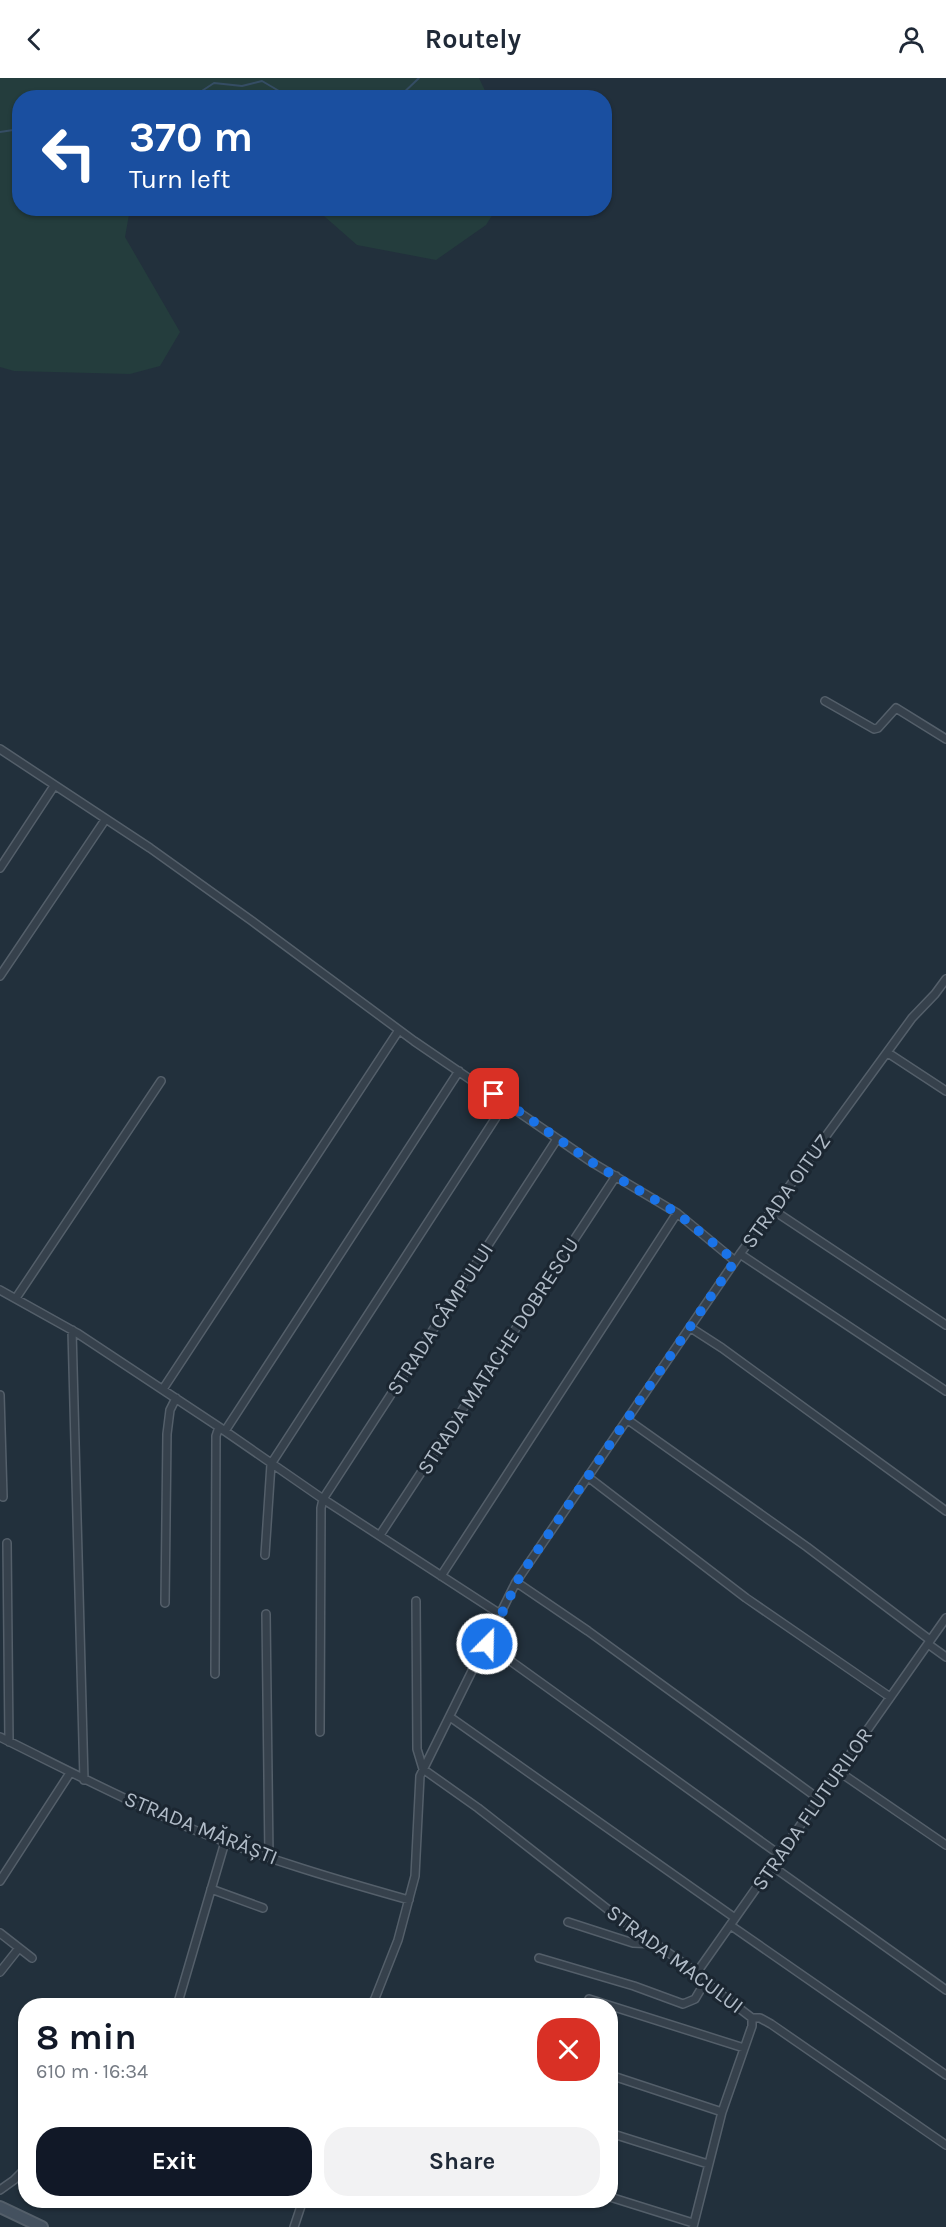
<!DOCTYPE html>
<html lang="en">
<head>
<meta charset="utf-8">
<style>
  body { margin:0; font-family:Karla,sans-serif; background:#f2f2f3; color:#1f2937; height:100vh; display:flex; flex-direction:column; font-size:22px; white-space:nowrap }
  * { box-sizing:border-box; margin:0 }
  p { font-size:20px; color:#747a83 }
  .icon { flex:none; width:33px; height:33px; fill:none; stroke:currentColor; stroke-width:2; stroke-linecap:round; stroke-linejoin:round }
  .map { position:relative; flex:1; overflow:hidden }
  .sheet { position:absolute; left:18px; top:1920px; width:600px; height:210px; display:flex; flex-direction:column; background:#fff; border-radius:24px; box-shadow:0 2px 4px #0004 }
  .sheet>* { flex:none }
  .guide { position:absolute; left:12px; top:12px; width:600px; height:126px; border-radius:24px; box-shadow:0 2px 4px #0004; background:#1a4fa0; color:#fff; overflow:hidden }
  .pin { position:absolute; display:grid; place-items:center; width:51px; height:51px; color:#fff; margin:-26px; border-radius:12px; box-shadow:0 3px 9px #0006 }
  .me { position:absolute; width:66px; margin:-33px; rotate:23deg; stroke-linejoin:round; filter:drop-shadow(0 0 4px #0008) }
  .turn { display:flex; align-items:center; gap:21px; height:126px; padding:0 18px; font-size:27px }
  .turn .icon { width:78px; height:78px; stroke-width:2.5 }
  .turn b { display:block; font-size:42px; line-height:51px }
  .round { display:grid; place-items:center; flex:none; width:63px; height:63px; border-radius:24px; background:#f2f2f3 }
  .head { display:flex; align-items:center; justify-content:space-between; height:102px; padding:0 18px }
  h1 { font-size:36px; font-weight:700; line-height:45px; color:#111827 }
  .cta { display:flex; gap:12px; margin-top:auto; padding:12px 18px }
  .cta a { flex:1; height:69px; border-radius:24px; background:#111827; color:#fff; font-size:24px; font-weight:700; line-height:69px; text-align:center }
  .cta a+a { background:#f2f2f3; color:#1f2937 }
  header { display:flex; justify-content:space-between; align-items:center; height:78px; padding:0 18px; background:#fff; font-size:27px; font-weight:700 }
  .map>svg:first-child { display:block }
  .green { fill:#243d3d }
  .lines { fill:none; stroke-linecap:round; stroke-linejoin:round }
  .stream { stroke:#354d64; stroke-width:2 }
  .street-casing { stroke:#545f6a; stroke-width:10 }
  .secondary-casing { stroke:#545f6a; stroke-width:14 }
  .street { stroke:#36414c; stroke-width:7 }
  .secondary { stroke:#44515f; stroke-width:10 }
  .route { stroke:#1a73e8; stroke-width:10; stroke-dasharray:0 18 }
  .labels { text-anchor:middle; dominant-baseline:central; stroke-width:6; stroke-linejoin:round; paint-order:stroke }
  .street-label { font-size:21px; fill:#b1bcc8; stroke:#1b2631 }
</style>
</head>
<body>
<header><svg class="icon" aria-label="back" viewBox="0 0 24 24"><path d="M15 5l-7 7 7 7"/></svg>Routely<svg class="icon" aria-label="person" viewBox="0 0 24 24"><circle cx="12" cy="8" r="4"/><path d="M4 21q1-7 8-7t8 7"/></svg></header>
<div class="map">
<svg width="946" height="2149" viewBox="0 0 946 2149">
  <rect width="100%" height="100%" fill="#22303c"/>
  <path class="green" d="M 0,0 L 479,0 L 488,19 L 20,20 L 20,130 L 130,131 L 125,159 L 180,254 L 160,288 L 130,296 L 14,293 L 0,289 Z
    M 316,131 L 496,131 L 486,147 L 436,182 L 357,167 Z"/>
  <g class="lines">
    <path class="stream" d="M 191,20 L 214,5 L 242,8 L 262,3 L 291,20
      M 398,20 L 419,0
      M 0,54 L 20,51"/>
    <g class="street-casing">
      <path id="street" d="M 825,623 L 874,651 L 878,650 L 896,630 L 946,661
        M 0,671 L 150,770 L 252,843 L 414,963 L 593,1085 L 677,1135 L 735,1183
        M 0,790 L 54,708
        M 0,898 L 105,742
        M 888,975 L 946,1013
        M 773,1132 L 946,1247
        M 740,1176 L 946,1313
        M 0,1212 L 77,1255 L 219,1349 L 323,1421 L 500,1536
        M 16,1220 L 161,1003
        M 691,1250 L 722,1270 L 946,1433
        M 72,1252 L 84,1702
        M 163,1311 L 399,952
        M 0,1317 L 3,1419
        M 628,1342 L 807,1469 L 930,1562
        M 225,1353 L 459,993
        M 588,1399 L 746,1520 L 890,1619
        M 380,1457 L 616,1098
        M 7,1465 L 9,1664
        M 265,1477 L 271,1386 L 506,1024
        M 441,1498 L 677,1135
        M 516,1504 L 588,1553 L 819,1721
        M 416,1523 L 417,1671 L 423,1691 L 478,1730 L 615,1837 L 700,1897 L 705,1904 L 752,1940 L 752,1948 L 722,2034 L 693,2149
        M 165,1525 L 167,1356 L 170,1332 L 176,1320
        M 266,1536 L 269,1779
        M 487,1566 L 780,1777
        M 928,1566 L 946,1579
        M 215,1596 L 216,1358 L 219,1349
        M 450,1639 L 735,1840
        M 320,1654 L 321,1430 L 323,1421 L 557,1061
        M 0,1659 C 65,1691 130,1725 197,1753 C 266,1781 338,1802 409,1822
        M 838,1693 L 946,1767
        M 772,1788 L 946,1912
        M 0,1803 L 70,1695
        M 211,1811 L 263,1830
        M 568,1844 L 633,1865 L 656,1866
        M 730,1847 L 946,1997
        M 0,1855 L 32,1880
        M 539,1880 L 634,1908 L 683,1926 L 695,1921 L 705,1904
        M 0,1894 L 19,1870
        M 700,1897 L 700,1890 L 946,1540
        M 589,1921 L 744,1970
        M 374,1922 L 392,1928
        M 177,1928 L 225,1764
        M 372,1928 L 398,1862 L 415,1798 L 420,1698 L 516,1504 L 740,1176 L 912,940 L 935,916 L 946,901
        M 752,1940 L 760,1940 L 771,1946 L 946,2067
        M 610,1997 L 722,2034
        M 610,2055 L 708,2086
        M 0,2112 L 14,2102 L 26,2090
        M 610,2119 L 693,2145
        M 294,2149 L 303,2122"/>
    </g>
    <g class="secondary-casing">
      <path id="secondary" d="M 0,2129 L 42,2149"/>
    </g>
    <use href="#street" class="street"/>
    <use href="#secondary" class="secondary"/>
  </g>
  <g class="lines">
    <path class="route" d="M 487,1566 L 520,1498 L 735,1183 L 677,1135 L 593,1085 L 494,1016"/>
  </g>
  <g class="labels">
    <g class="street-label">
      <text transform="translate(786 1113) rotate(-54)">STRADA OITUZ</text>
      <text transform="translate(440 1241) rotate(-57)">STRADA CÂMPULUI</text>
      <text transform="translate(498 1278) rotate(-57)">STRADA MATACHE DOBRESCU</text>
      <text transform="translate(812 1731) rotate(-55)">STRADA FLUTURILOR</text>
      <text transform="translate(201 1750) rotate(22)">STRADA MĂRĂȘTI</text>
      <text transform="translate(675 1881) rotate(37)">STRADA MACULUI</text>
    </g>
  </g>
</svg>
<div class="pin" style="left:494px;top:1016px;background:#d93025"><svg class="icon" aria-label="arrive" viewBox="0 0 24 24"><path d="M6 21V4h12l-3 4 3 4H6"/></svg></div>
<svg class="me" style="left:487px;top:1566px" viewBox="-20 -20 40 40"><circle r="17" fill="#1a73e8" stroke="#fff" stroke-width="3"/><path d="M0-11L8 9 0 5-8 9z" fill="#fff"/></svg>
<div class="guide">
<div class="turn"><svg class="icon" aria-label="left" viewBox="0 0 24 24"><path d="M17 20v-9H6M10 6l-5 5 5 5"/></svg><div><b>370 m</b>Turn left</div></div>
</div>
<section class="sheet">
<div class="head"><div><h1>8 min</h1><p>610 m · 16:34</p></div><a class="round" style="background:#d93025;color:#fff"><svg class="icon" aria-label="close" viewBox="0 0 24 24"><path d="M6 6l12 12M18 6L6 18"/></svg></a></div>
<div class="cta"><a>Exit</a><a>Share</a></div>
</section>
</div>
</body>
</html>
